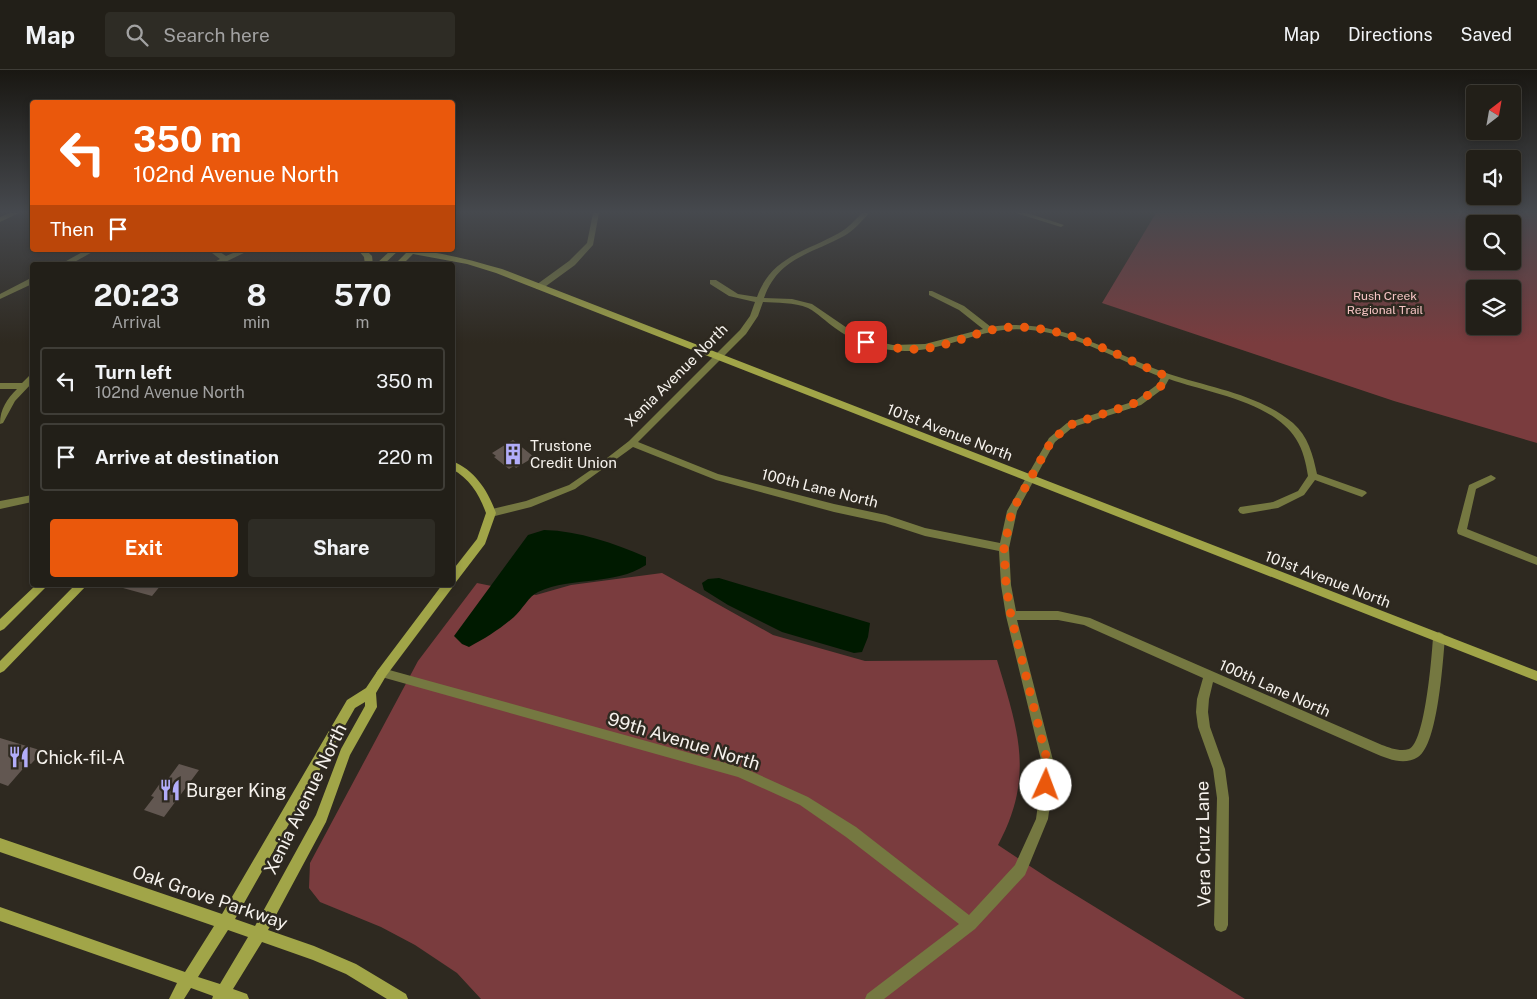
<!DOCTYPE html>
<html lang="en">
<head>
<meta charset="utf-8">
<style>
  body { margin:0; font-family:"Public Sans",sans-serif; background:#2e2c25; color:#f1f3f6; height:100vh; display:flex; flex-direction:column; font-size:19px; white-space:nowrap }
  * { box-sizing:border-box; margin:0 }
  p { font-size:16px; color:#a2a2a2 }
  .icon { flex:none; width:28px; height:28px; fill:none; stroke:currentColor; stroke-width:2; stroke-linecap:round; stroke-linejoin:round }
  .map { position:relative; flex:1; overflow:hidden }
  .details { position:absolute; left:30px; top:192px; width:425px; height:325px; display:flex; flex-direction:column; background:#221f18; border-radius:5px; box-shadow:0 2px 8px #0003,0 0 0 1px #3f3d37 }
  .details>* { flex:none }
  .guide { position:absolute; left:30px; top:30px; width:425px; height:152px; border-radius:5px; box-shadow:0 2px 8px #0003,0 0 0 1px #3f3d37; background:#ea580c; color:#fff; overflow:hidden }
  .needle { width:32px; rotate:31deg }
  .buttons { position:absolute; left:1466px; top:15px; display:grid; gap:10px }
  .buttons a { display:grid; place-items:center; width:55px; height:55px; border-radius:5px; background:#221f18; box-shadow:0 2px 8px #0003,0 0 0 1px #3f3d37; font-size:25px }
  .pin { position:absolute; display:grid; place-items:center; width:42px; height:42px; color:#fff; margin:-21px; border-radius:10px; box-shadow:0 2px 8px #0006 }
  .me { position:absolute; width:55px; margin:-28px; rotate:2deg; stroke-linejoin:round; filter:drop-shadow(0 0 4px #0008) }
  .turn { display:flex; align-items:center; gap:18px; height:105px; padding:0 20px; font-size:22px }
  .turn .icon { width:65px; height:65px; stroke-width:2.5 }
  .turn b { display:block; font-size:35px; line-height:42px }
  .then { display:flex; align-items:center; height:48px; padding:0 20px; background:#0003; gap:10px; font-size:19px }
  .eta { display:flex; justify-content:space-evenly; align-items:center; height:85px; text-align:center }
  .eta b { font-size:30px; font-weight:700; line-height:35px }
  .button { display:flex; gap:10px; margin-top:auto; padding:10px 20px }
  .button a { flex:1; height:58px; border-radius:5px; background:#ea580c; color:#fff; font-size:20px; font-weight:700; line-height:58px; text-align:center }
  .button a+a { background:#2e2c25; color:#f1f3f6 }
  ul { padding:0; list-style:none }
  li { display:flex; align-items:center; gap:15px; height:68px; margin:0 10px 8px; padding:0 10px; border:2px solid #3f3d37; border-radius:5px }
  li div { flex:1 }
  li b { display:block; font-size:19px }
  li em { font-style:normal }
  header { display:flex; align-items:center; gap:30px; box-sizing:border-box; height:70px; padding:0 25px; background:#221f18; border-bottom:1px solid #3f3d37 }
  header strong { font-size:24px }
  nav { display:flex; gap:28px; margin-inline-start:auto; font-size:18px }
  .search { width:350px; height:45px; background:#2e2c25; display:flex; align-items:center; gap:12px; box-sizing:border-box; padding:0 18px; border-radius:5px; color:#a2a2a2; font-size:19px }
  .map>svg:first-child { display:block }
  .green { fill:#7a3c3e; fill-rule:evenodd }
  .water { fill:#001a00 }
  .building { fill:#625751 }
  .lines { fill:none; stroke-linecap:round; stroke-linejoin:round }
  .street { fill:#757841; fill-rule:evenodd }
  .secondary { fill:#a1a548; fill-rule:evenodd }
  .route { stroke:#ea580c; stroke-width:9; stroke-dasharray:0 16.2 }
  .labels { text-anchor:middle; dominant-baseline:central; stroke-width:5; stroke-linejoin:round; paint-order:stroke }
  .far-park-label { font-size:12px; fill:#f6c5c4; stroke:#2e2920 }
  .street-label { font-size:15px; fill:#f6f2ed; stroke:#2e2920 }
  .poi-label { font-size:15px; fill:#f6f2ed; stroke:#2e2920; text-anchor:start }
  .near-street-label { font-size:18px; fill:#f6f2ed; stroke:#2e2920 }
  .near-poi-label { font-size:18px; fill:#f6f2ed; stroke:#2e2920; text-anchor:start }
</style>
</head>
<body>
<header>
<strong>Map</strong>
<div class="search"><svg class="icon" aria-label="search" viewBox="0 0 24 24"><circle cx="10" cy="10" r="6"/><path d="M15 15l6 6"/></svg>Search here</div>
<nav><a>Map</a><a>Directions</a><a>Saved</a></nav>
</header>
<div class="map">
<svg width="1537" height="929" viewBox="0 0 1537 929">
  <rect width="100%" height="100%" fill="#2e2920"/>
  <path class="green" d="M 1156,143 L 1537,143 L 1537,373 L 1394,331 L 1102,233 ZM 1475,154 L 1512,154 L 1512,191 L 1475,191 ZM 1475,219 L 1512,219 L 1512,256 L 1475,256 Z
    M 662,503 L 773,565 L 865,591 L 997,590 C 1018,660 1035,706 998,775 L 1051,810 L 1245,929 L 481,929 L 457,903 L 415,875 L 381,857 L 320,832 L 309,818 L 310,793 L 418,591 L 477,513 L 536,525 L 571,515 Z"/>
  <path class="water" d="M 544,460 C 580,461 613,473 646,487 L 646,495 C 614,516 573,506 538,522 C 529,526 522,540 514,547 C 500,559 486,568 469,577 L 462,574 L 454,566 L 528,465 Z
    M 719,508 L 870,553 L 868,567 L 862,582 L 854,583 L 782,562 L 728,535 L 704,520 L 702,513 L 708,509 Z"/>
  <path class="building" d="M 513,370 L 534,387 L 516,398 L 514,396 L 509,399 L 494,387 L 496,386 L 492,383 Z
    M 123,515 L 161,515 L 152,526 L 123,518 Z
    M 0,668 L 43,681 L 31,694 L 28,693 L 8,716 L 0,713 Z
    M 179,694 L 199,700 L 164,747 L 144,740 L 154,727 L 151,726 L 161,712 L 165,713 Z"/>
  <g class="lines">
    <path class="street" d="M 10,143 L 19,143 L 0,152 L 0,147 Z
      M 593,143 L 599,143 L 593,175 L 575,195 L 542,219 L 536,219 L 536,215 L 569,191 L 587,173 Z
      M 862,143 L 869,143 C 862,151 853,161 844,166 C 811,184 778,188 764,228 L 792,229 L 812,234 L 853,262 L 874,271 L 893,275 L 925,274 L 983,259 L 959,240 L 929,225 L 929,221 L 932,221 L 964,236 L 991,257 C 1056,246 1110,283 1169,304 C 1211,318 1258,324 1293,353 C 1308,366 1313,385 1317,404 L 1365,421 L 1367,423 L 1362,427 L 1315,410 L 1304,425 L 1278,438 L 1243,444 L 1240,443 L 1238,440 L 1240,437 L 1273,432 L 1298,421 L 1308,406 C 1306,393 1303,380 1296,369 C 1272,331 1208,323 1169,309 L 1164,318 L 1141,335 L 1073,357 L 1055,372 L 1017,441 L 1009,478 L 1011,515 L 1016,541 L 1058,541 L 1090,548 L 1382,675 C 1390,678 1401,682 1409,679 C 1425,673 1432,585 1433,567 L 1435,564 L 1439,562 L 1443,564 L 1445,567 C 1443,590 1438,675 1418,687 C 1404,696 1388,689 1374,683 L 1213,612 L 1209,629 L 1208,642 L 1210,657 L 1225,699 L 1229,728 L 1228,855 L 1226,860 L 1221,862 L 1216,860 L 1214,855 L 1217,728 L 1213,699 L 1198,657 L 1196,642 L 1197,629 L 1203,608 L 1084,555 L 1058,550 L 1017,550 L 1055,698 L 1048,749 L 1025,805 L 975,859 L 884,929 L 865,929 L 867,924 L 959,854 L 846,767 L 800,735 L 738,707 L 378,606 L 376,603 L 378,600 L 382,598 L 744,698 L 808,727 L 856,757 L 969,845 L 1015,795 L 1036,749 L 1043,698 L 1006,546 L 1001,515 L 999,481 L 925,466 L 885,453 L 834,442 L 716,410 L 633,377 L 575,419 L 531,437 L 491,447 L 486,443 L 488,440 L 526,431 L 569,415 L 598,395 L 629,371 L 740,260 L 750,246 L 755,232 L 729,226 L 710,214 L 710,210 L 716,210 L 738,224 L 757,227 C 771,187 805,182 839,163 C 847,159 855,150 862,143 ZM 763,232 C 777,233 794,232 808,238 C 818,243 826,252 835,258 C 851,270 871,278 891,280 C 930,286 965,265 1003,260 C 1059,254 1111,287 1161,307 L 1158,314 L 1135,331 L 1067,353 L 1049,368 L 1007,441 L 1000,473 L 925,458 L 886,445 L 834,434 L 718,404 L 638,372 L 746,264 L 758,246 Z
      M 1016,143 L 1027,143 L 1064,155 L 1061,157 Z
      M 86,180 L 96,180 L 69,195 L 59,195 Z
      M 208,180 L 217,180 L 226,186 L 240,180 L 250,180 L 219,195 L 209,195 L 220,189 Z
      M 29,209 L 32,209 L 32,214 L 0,229 L 0,224 Z
      M 32,305 L 32,313 L 15,331 L 3,353 L 0,354 C 0,339 7,329 17,319 L 0,319 L 0,313 L 22,313 L 29,306 Z
      M 1491,405 L 1496,408 L 1494,410 L 1476,419 L 1467,459 L 1537,487 L 1537,495 L 1458,464 L 1457,461 L 1469,415 Z
      M 32,425 L 32,432 L 0,439 L 0,431 Z"/>
    <path class="secondary" d="M 358,180 L 366,180 L 372,186 L 373,195 L 365,195 L 364,187 Z
      M 391,180 L 399,180 L 383,195 L 375,195 Z
      M 402,180 C 436,180 470,190 502,199 L 1537,601 L 1537,611 L 496,203 L 467,194 L 413,184 L 402,195 L 394,195 L 407,182 Z
      M 452,391 C 475,400 488,421 496,443 L 485,474 L 456,512 L 452,513 L 452,501 L 477,469 L 486,443 C 479,424 470,409 452,399 Z
      M 452,514 L 453,515 L 452,518 L 386,606 L 376,623 L 377,637 L 350,685 L 326,752 L 268,860 L 314,876 L 356,894 L 406,924 L 408,929 L 387,929 L 346,904 L 313,890 L 262,872 L 233,919 L 247,924 L 249,929 L 212,929 L 213,926 L 191,918 L 184,929 L 169,929 L 177,913 L 0,851 L 0,837 L 185,902 L 214,856 L 0,782 L 0,768 L 222,844 L 347,630 L 366,618 L 378,600 L 442,515 L 452,515 ZM 365,632 L 365,636 L 341,679 L 316,745 L 255,856 L 235,849 L 355,638 ZM 228,860 L 248,867 L 220,914 L 198,907 Z
      M 36,515 L 48,515 L 4,559 L 0,561 L 0,549 Z
      M 75,515 L 87,515 L 4,601 L 0,603 L 0,591 Z"/>
  </g>
  <linearGradient id="sky" x2="0" y2="1"><stop stop-color="#191712"/><stop offset="0.52" stop-color="#46494e"/><stop offset="1" stop-color="#46494e" stop-opacity="0"/></linearGradient>
  <rect width="1537" height="273" fill="url(#sky)"/>
  <g class="lines">
    <path class="route" d="M 866,272 C 883,276 901,280 919,279 C 954,277 982,256 1019,257 C 1071,258 1118,286 1166,306 L 1161,316 L 1138,332 L 1070,355 L 1052,370 L 1012,441 L 1004,478 L 1006,515 L 1011,546 L 1049,698 L 1046,715"/>
  </g>
  <defs>
    <g id="building-bare" transform="scale(1.725)"><path d="M-4-6H4V6H1V3H-1V6H-4ZM-2.5-4.3h1.7v1.8h-1.7ZM.8-4.3h1.7v1.8H.8ZM-2.5-1h1.7V.8h-1.7ZM.8-1h1.7V.8H.8Z" fill="#b2adf9" stroke="#2e2920" stroke-width="2.5" paint-order="stroke"/></g>
    <g id="restaurant-bare" transform="scale(1.725)"><path d="M-5-6h1v4h1v-4h1v4h1v-4h1v5L-1.5 .5V6h-2V.5L-5-1ZM5-6V6H3V1.5H1.5Q1.5-4 5-6Z" fill="#b2adf9" stroke="#2e2920" stroke-width="2.5" paint-order="stroke"/></g>
  </defs>
  <g fill-rule="evenodd">
    <use href="#building-bare" x="513" y="384"/>
    <use href="#restaurant-bare" x="19" y="687"/>
    <use href="#restaurant-bare" x="170" y="720"/>
  </g>
  <g class="labels">
    <g class="far-park-label">
      <text x="1385" y="226">Rush Creek<tspan x="1385" dy="14">Regional Trail</tspan></text>
    </g>
    <g class="street-label">
      <text transform="translate(676 305) rotate(-45)">Xenia Avenue North</text>
      <text transform="translate(950 362) rotate(21)">101st Avenue North</text>
      <text transform="translate(820 418) rotate(14)">100th Lane North</text>
      <text transform="translate(1328 509) rotate(21)">101st Avenue North</text>
      <text transform="translate(1275 618) rotate(24)">100th Lane North</text>
    </g>
    <g class="poi-label">
      <text x="530" y="375">Trustone<tspan x="530" dy="17">Credit Union</tspan></text>
    </g>
    <g class="near-street-label">
      <text transform="translate(684 671) rotate(17)">99th Avenue North</text>
      <text transform="translate(305 729) rotate(-64)">Xenia Avenue North</text>
      <text transform="translate(1203 774) rotate(-91)">Vera Cruz Lane</text>
      <text transform="translate(210 827) rotate(19)">Oak Grove Parkway</text>
    </g>
    <g class="near-poi-label">
      <text x="36" y="687">Chick-fil-A</text>
      <text x="186" y="720">Burger King</text>
    </g>
  </g>
</svg>
<div class="buttons">
<a><svg class="needle" viewBox="-14 -14 28 28"><path d="M0-13l5 13h-10z" fill="#e53935"/><path d="M0 13l5-13h-10z" fill="#a2a2a2"/></svg></a>
<a><svg class="icon" aria-label="sound" viewBox="0 0 24 24"><path d="M4 9h4l5-4v14l-5-4H4zM17 9q2 3 0 6"/></svg></a>
<a><svg class="icon" aria-label="search" viewBox="0 0 24 24"><circle cx="10" cy="10" r="6"/><path d="M15 15l6 6"/></svg></a>
<a><svg class="icon" aria-label="layers" viewBox="0 0 24 24"><path d="M12 4l9 5-9 5-9-5zM3 14l9 5 9-5"/></svg></a>
</div>
<div class="pin" style="left:866px;top:272px;background:#d93025"><svg class="icon" aria-label="arrive" viewBox="0 0 24 24"><path d="M6 21V4h12l-3 4 3 4H6"/></svg></div>
<svg class="me" style="left:1046px;top:715px" viewBox="-20 -20 40 40"><circle r="19" fill="#fff"/><path d="M0-13L10 11 0 6-10 11z" fill="#ea580c"/></svg>
<div class="guide">
<div class="turn"><svg class="icon" aria-label="left" viewBox="0 0 24 24"><path d="M17 20v-9H6M10 6l-5 5 5 5"/></svg><div><b>350 m</b>102nd Avenue North</div></div>
<div class="then">Then<svg class="icon" aria-label="arrive" viewBox="0 0 24 24"><path d="M6 21V4h12l-3 4 3 4H6"/></svg></div>
</div>
<section class="details">
<div class="eta">
<div><b>20:23</b><p>Arrival</p></div>
<div><b>8</b><p>min</p></div>
<div><b>570</b><p>m</p></div>
</div>
<ul>
<li><svg class="icon" aria-label="left" viewBox="0 0 24 24"><path d="M17 20v-9H6M10 6l-5 5 5 5"/></svg><div><b>Turn left</b><p>102nd Avenue North</p></div><em>350 m</em></li>
<li><svg class="icon" aria-label="arrive" viewBox="0 0 24 24"><path d="M6 21V4h12l-3 4 3 4H6"/></svg><div><b>Arrive at destination</b></div><em>220 m</em></li>
</ul>
<div class="button"><a>Exit</a><a>Share</a></div>
</section>
</div>
</body>
</html>
